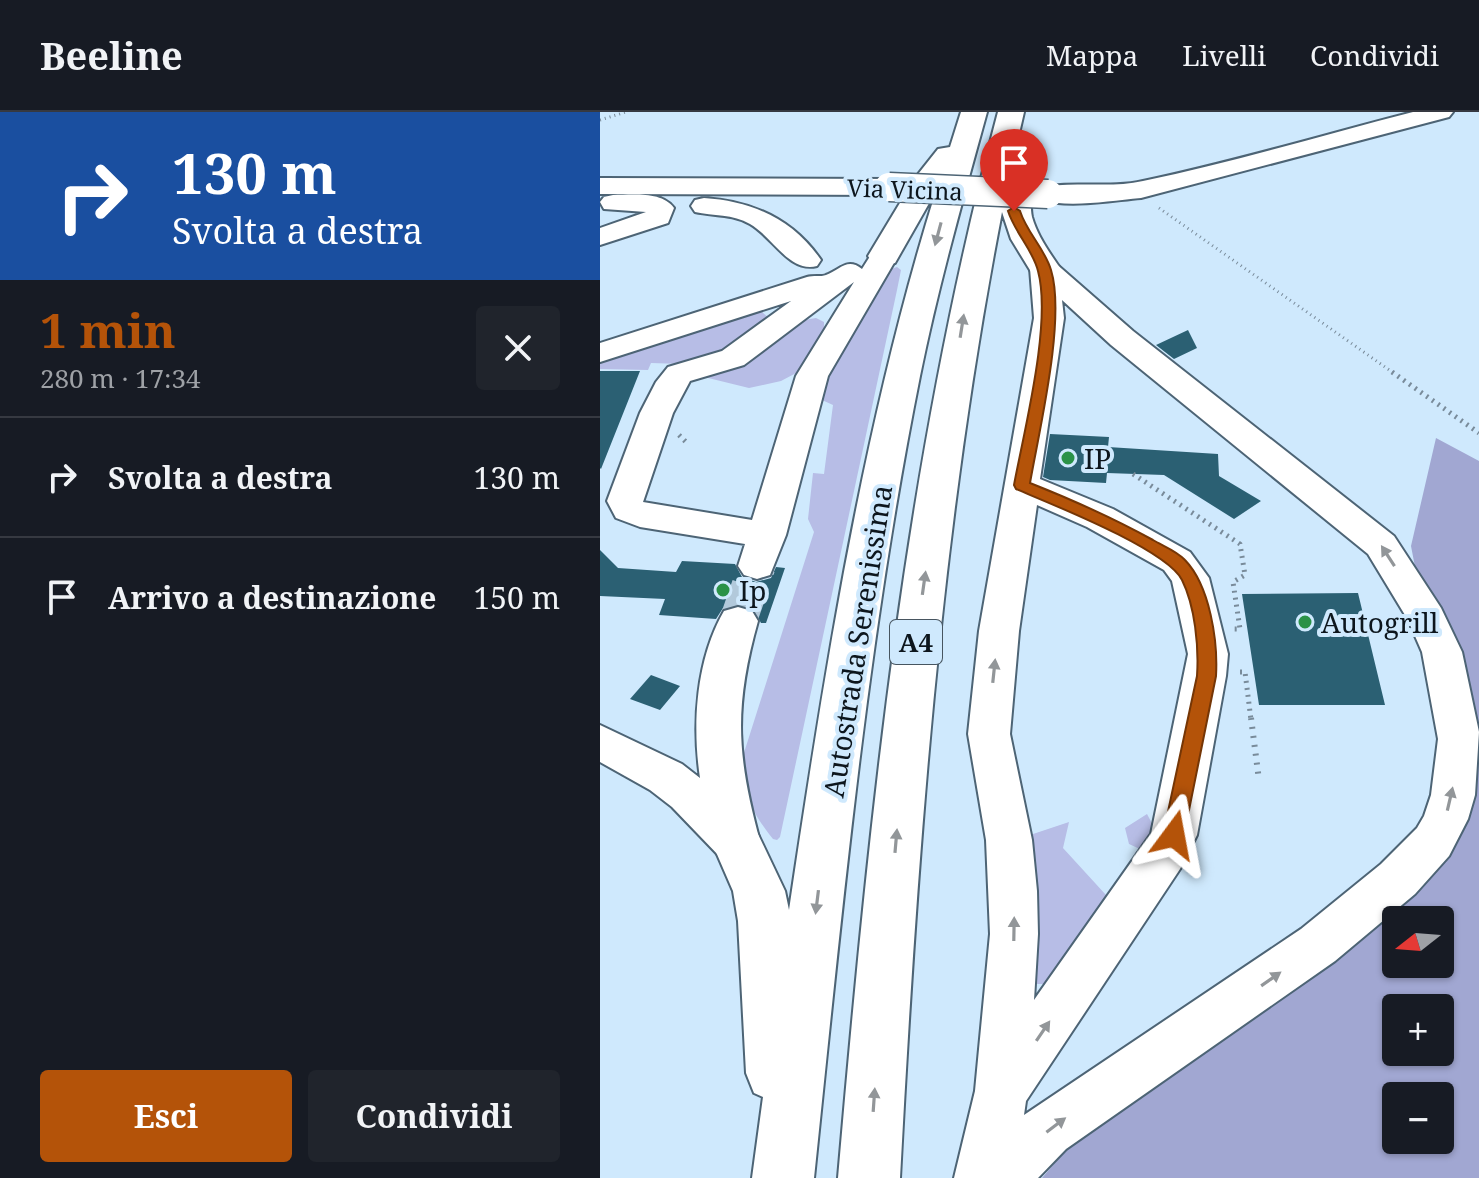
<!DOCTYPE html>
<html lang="it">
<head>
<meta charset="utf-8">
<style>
  body { margin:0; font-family:"Noto Serif",serif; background:#20242c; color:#f1f3f6; height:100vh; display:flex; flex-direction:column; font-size:30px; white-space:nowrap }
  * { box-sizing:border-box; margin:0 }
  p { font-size:26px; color:#9ea1a6 }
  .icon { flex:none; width:44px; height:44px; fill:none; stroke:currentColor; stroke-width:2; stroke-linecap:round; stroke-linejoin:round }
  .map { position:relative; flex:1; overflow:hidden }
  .panel { display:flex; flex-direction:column; background:#171b24; width:600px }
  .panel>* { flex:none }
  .guide { background:#1a4fa0; color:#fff; overflow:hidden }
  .needle { width:52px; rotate:253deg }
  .controls { position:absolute; left:782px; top:794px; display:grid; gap:16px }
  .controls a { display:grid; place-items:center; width:72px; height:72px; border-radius:8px; background:#171b24; box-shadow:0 2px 6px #0004; font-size:40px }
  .pin { position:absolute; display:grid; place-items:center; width:68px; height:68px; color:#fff; margin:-82px -34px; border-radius:50% 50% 50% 0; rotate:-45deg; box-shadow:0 0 8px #0007 }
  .pin .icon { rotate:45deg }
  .me { position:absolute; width:88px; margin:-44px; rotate:13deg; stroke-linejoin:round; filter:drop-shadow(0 0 6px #0008) }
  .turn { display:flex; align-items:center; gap:28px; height:168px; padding:0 40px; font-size:36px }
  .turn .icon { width:104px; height:104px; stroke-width:2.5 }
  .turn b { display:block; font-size:56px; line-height:68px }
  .round { display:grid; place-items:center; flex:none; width:84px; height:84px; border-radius:8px; background:#20242c }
  .summary { display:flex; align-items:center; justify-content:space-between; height:136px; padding:0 40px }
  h1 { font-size:48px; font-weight:700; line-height:60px; color:#b45309 }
  .action { display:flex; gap:16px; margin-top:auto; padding:16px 40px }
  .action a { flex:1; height:92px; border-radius:8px; background:#b45309; color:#fff; font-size:32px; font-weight:700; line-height:92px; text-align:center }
  .action a+a { background:#20242c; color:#f1f3f6 }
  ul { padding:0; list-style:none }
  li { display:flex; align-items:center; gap:24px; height:120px; padding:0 40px; border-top:2px solid #363941 }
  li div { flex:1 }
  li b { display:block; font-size:30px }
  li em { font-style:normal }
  header { display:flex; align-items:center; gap:48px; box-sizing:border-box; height:112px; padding:0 40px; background:#171b24; border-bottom:2px solid #363941 }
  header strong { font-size:38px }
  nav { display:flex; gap:44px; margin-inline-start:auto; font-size:28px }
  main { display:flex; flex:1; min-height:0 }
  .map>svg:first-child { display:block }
  .green { fill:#b7bde6 }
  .forest { fill:#a1a7d2; fill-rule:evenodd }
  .building { fill:#2b6073 }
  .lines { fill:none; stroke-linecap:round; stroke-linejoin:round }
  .minor-tunnel { stroke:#b2c9db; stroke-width:37; stroke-dasharray:37 18; stroke-linecap:butt }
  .minor-casing { stroke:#4d6475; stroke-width:4 }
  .highway-casing { stroke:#4d6475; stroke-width:4 }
  .path-far2 { stroke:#798b9a; stroke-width:3; stroke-dasharray:1 4; stroke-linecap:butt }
  .path-far1 { stroke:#798b9a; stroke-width:5; stroke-dasharray:2 5; stroke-linecap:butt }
  .path { stroke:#798b9a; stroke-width:6; stroke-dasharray:2 7; stroke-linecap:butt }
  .minor { fill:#fff; fill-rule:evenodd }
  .highway { fill:#fff; fill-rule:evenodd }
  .minor-bridge-casing { stroke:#4d6475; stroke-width:31; stroke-linecap:butt }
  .minor-bridge { stroke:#fff; stroke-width:28 }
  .oneway { fill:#929699 }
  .route { fill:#b45309; stroke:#753606; stroke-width:2 }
  .poi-dot { fill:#2b9248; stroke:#cfe9fd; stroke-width:3 }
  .labels { text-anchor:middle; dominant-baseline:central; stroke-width:8; stroke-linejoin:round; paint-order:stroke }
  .far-street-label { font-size:24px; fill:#0d161d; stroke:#cfe9fd }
  .shield { fill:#cfe9fd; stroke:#475560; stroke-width:2 }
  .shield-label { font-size:26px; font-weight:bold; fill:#0d161d }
  .poi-label { font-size:28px; fill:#0d161d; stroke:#cfe9fd; text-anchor:start }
  .street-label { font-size:28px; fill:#0d161d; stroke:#cfe9fd }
</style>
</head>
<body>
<header>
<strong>Beeline</strong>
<nav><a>Mappa</a><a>Livelli</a><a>Condividi</a></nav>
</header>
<main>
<section class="panel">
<div class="guide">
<div class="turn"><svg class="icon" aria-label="right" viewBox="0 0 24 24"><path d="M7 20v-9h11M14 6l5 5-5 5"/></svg><div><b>130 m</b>Svolta a destra</div></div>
</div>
<div class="summary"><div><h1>1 min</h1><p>280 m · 17:34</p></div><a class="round"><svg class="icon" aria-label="close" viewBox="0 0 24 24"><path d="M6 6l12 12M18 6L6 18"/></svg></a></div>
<ul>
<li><svg class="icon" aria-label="right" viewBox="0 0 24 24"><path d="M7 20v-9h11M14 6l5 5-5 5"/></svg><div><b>Svolta a destra</b></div><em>130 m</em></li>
<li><svg class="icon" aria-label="arrive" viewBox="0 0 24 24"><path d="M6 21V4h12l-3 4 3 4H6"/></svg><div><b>Arrivo a destinazione</b></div><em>150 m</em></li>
</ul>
<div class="action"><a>Esci</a><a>Condividi</a></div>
</section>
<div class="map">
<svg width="879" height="1066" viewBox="0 0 879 1066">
  <rect width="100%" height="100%" fill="#cfe9fd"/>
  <path class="green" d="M 297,155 L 301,158 L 297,178 L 180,725 L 177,728 L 173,727 C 151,699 143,682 142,647 L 214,420 L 208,407 L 213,361 L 224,362 L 233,293 L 222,288 C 231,238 261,197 291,157 Z
    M 152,199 L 161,199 L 170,207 L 125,243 L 82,252 L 51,251 L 48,258 L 0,257 L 0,247 Z
    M 216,206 L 224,210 L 224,221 L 198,260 L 181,269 L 149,276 L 96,263 L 198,209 Z
    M 547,702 L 560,727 L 542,738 L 529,732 L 525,716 Z
    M 469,710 L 463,736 L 506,783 L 506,789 L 446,872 L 433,872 L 430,723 Z"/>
  <path class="forest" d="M 836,326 L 879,349 L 879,1066 L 442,1066 L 465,1039 L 517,989 L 863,705 L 811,434 ZM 796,808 L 840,808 L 840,852 L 796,852 ZM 796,896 L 840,896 L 840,940 L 796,940 ZM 796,984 L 840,984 L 840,1028 L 796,1028 Z"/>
  <path class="building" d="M 588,218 L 597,236 L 574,247 L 556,233 Z
    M 0,259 L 40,259 L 1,357 L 0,356 Z
    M 450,322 L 509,325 L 508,335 L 618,342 L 619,364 L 661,389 L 634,407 L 564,363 L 507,361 L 506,371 L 450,368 L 443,365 Z
    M 0,438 L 18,456 L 76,460 L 82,449 L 135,452 L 142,465 L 156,470 L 171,466 L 176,455 L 185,456 L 166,511 L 161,511 L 153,496 L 139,492 L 123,496 L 116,507 L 59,503 L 65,487 L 0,484 Z
    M 758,481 L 785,593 L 659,593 L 642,482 Z
    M 51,563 L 80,574 L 60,598 L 30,587 Z"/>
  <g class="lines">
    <path class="minor-tunnel" d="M 138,509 L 157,454"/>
    <g class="minor-casing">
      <path id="minor" d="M 813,0 L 853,0 L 849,5 L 541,86 C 508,89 471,96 439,88 L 435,82 L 439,76 C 471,68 509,77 543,69 C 634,50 723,23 813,0 Z
        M 0,66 L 289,67 L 298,69 L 302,75 L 298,81 L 289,83 L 0,82 Z
        M 13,83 C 32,83 62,79 74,96 L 68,111 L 0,133 L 0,116 L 46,100 L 4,97 L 0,90 L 4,85 Z
        M 104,86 C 152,89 193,107 221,148 L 217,154 C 189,161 173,125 150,112 C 133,102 113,104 95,100 L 91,94 L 95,88 Z
        M 284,136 L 294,138 L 298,144 L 228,264 L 186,423 L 170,463 L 157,467 L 144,463 L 138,454 L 145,432 L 40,415 L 16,406 L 7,389 L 40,301 L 56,270 L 68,255 L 122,239 L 191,189 L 0,250 L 0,231 L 207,165 C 213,163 221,165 226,163 C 240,158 247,145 262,157 L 274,138 ZM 254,170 L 196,264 L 152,408 L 43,390 L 73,301 L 90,269 L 144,253 Z
        M 444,147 L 454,150 L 533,219 L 794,424 L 841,496 L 862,540 L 879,620 L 875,683 L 868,707 L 849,744 L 815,782 L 735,849 L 466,1037 L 438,1066 L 354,1066 L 375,979 L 390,822 L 386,728 L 368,622 L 379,519 L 434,206 L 430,156 L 434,150 ZM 462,188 L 511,233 L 768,442 L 808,508 L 822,540 L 838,627 L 831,683 L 824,704 L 817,716 L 781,752 L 701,817 L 424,1003 L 426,989 L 580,757 L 597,723 L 626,564 L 628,542 L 609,466 L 590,440 L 513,397 L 440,367 L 464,206 ZM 437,393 L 487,415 L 564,458 L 572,469 L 588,542 L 551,722 L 434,888 L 438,822 L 437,779 L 432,728 L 410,622 L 419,519 Z
        M 138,495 L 152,499 L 158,509 C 133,597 137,646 161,733 L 154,747 L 138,753 L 122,747 L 72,695 L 50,678 L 0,650 L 0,613 L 82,652 L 100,666 C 92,612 96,548 124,499 Z"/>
    </g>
    <g class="highway-casing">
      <path id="highway" d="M 361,0 L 387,0 C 363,87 338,175 320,264 C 267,528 242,798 214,1066 L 152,1066 L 163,985 L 154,981 L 146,961 L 138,809 L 133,779 L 113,733 L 120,718 L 138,711 L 156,718 L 185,779 L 189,798 C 225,556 263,313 336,79 L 295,151 L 284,153 L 273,151 L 268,144 L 315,66 L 338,37 L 350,35 Z
        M 398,0 L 424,0 L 415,39 L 428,41 C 436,53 428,87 432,105 C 437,123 449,140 460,156 L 455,163 L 444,165 L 433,163 L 411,127 L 402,100 C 340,419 317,743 300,1066 L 238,1066 C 269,708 305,348 398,0 Z"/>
    </g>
    <path class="path-far2" d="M 0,8 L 26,0
      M 559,96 L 795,262"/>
    <path class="path-far1" d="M 792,260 L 879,321
      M 79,323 L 88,332
      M 533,362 L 640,432 L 645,463 L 633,470 L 640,517 L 634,517
      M 640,560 L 645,560 L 651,608"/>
    <path class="path" d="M 651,606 L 659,668"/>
    <use href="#minor" class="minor"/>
    <use href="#highway" class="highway"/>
    <g class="minor-bridge-casing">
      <path id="minor-bridge" d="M 289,75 L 448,82"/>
    </g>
    <use href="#minor-bridge" class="minor-bridge"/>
  </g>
  <defs><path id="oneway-solid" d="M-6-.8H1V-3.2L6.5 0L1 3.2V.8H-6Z" transform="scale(2)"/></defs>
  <g class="oneway">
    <use href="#oneway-solid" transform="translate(338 122) rotate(105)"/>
    <use href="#oneway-solid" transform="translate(362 214) rotate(-81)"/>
    <use href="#oneway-solid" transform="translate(788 444) rotate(-123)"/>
    <use href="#oneway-solid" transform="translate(324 471) rotate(-82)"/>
    <use href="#oneway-solid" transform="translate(394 559) rotate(-84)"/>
    <use href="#oneway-solid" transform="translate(850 687) rotate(-77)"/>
    <use href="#oneway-solid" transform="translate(296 729) rotate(-85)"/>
    <use href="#oneway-solid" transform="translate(217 790) rotate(97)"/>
    <use href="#oneway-solid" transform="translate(414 817) rotate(-89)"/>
    <use href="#oneway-solid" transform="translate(671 867) rotate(-35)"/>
    <use href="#oneway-solid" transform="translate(443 919) rotate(-56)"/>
    <use href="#oneway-solid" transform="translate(274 988) rotate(-86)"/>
    <use href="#oneway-solid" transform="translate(456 1013) rotate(-37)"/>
  </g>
  <path class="route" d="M 414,95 L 420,99 C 427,121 445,137 451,158 C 466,207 439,319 430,371 C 473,388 513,406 553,428 C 563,434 577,439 585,448 C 610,474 618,529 616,564 L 584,723 L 581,730 L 574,732 L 566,730 L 563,723 L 597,564 C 599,535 595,494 582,468 C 566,437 451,392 416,377 L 414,373 C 424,319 452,211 438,159 C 433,138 415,121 408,99 Z"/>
  <g class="poi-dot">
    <circle cx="468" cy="346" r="8"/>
    <circle cx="123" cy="478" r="8"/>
    <circle cx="705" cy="510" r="8"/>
  </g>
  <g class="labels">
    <g class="far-street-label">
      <text transform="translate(305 77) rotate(2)">Via Vicina</text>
    </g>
    <rect class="shield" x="290" y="508" width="52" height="44" rx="6"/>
    <g class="shield-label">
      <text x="316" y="530">A4</text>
    </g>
    <g class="poi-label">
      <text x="484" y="346">IP</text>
      <text x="139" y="478">Ip</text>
      <text x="721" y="510">Autogrill</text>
    </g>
    <g class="street-label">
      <text transform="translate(257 529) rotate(-81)">Autostrada Serenissima</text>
    </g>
  </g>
</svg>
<div class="controls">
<a><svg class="needle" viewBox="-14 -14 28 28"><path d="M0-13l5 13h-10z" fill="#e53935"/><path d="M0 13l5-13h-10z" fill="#9ea1a6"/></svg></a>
<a>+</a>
<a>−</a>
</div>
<div class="pin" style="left:414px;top:99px;background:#d93025"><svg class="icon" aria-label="arrive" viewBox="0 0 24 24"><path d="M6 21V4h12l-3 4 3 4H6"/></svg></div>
<svg class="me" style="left:574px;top:723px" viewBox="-20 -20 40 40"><path d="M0-17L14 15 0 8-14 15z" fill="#b45309" stroke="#fff" stroke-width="4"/></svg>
</div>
</main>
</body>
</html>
